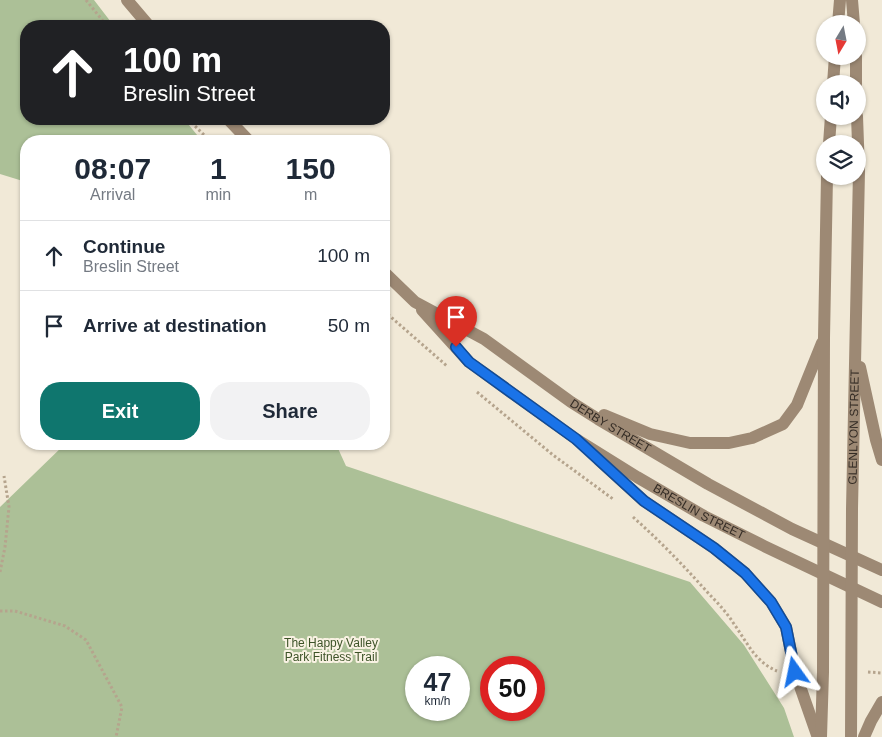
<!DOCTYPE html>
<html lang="en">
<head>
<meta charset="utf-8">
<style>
  body { margin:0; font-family:Arial,sans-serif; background:#f2f2f3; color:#1f2937; height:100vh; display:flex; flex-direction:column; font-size:19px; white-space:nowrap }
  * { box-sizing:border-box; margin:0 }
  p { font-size:16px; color:#747a83 }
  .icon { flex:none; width:28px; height:28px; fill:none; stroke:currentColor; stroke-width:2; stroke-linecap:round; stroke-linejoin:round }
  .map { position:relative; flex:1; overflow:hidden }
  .details { position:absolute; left:20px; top:135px; width:370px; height:315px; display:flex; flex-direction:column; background:#fff; border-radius:20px; box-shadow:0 1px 4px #0004 }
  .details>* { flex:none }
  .guide { position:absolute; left:20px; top:20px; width:370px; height:105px; border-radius:20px; box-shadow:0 1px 4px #0004; background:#202124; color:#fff; overflow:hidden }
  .needle { width:32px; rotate:190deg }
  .buttons { position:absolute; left:816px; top:15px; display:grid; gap:10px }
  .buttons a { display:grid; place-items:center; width:50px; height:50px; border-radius:50%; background:#fff; box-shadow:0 1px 4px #0004; font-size:25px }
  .speed { position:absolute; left:405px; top:656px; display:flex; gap:10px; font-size:25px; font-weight:700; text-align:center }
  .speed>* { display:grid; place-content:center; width:65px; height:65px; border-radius:50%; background:#fff; box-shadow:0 1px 4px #0004; line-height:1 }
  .speed small { font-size:12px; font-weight:400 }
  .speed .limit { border:8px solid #d22; background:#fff; color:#111 }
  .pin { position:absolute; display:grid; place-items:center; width:42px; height:42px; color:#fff; margin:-51px -21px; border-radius:50% 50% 50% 0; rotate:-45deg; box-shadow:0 0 5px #0007 }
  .pin .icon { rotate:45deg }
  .me { position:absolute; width:55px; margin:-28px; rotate:348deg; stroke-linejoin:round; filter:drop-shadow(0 0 4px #0008) }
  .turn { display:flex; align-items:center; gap:18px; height:105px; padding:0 20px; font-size:22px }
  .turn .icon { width:65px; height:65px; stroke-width:2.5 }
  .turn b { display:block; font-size:35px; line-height:42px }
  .eta { display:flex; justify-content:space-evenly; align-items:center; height:85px; text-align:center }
  .eta b { font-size:30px; font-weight:800; line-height:35px }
  .cta { display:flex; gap:10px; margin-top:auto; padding:10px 20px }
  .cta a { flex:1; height:58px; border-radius:20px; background:#0f766e; color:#fff; font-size:20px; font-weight:800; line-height:58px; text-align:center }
  .cta a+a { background:#f2f2f3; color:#1f2937 }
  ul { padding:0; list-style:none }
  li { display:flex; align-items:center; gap:15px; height:70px; padding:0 20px; border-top:1px solid #e0e1e3 }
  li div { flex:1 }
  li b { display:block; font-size:19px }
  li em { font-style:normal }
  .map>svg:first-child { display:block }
  .green { fill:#acc097; fill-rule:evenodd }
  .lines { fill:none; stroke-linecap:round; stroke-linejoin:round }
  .path { stroke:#b5a48d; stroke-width:3; stroke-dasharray:2.5 2.5; stroke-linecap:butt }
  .secondary { stroke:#9d8974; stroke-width:12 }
  .route-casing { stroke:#114b97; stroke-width:12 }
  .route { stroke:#1a73e8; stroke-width:9 }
  .labels { text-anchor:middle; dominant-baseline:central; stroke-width:4; stroke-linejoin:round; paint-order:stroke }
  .street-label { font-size:12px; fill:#342c25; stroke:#f9f2e3 }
  .park-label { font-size:12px; fill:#3d5328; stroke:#f9f2e3 }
</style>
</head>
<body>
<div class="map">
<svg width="882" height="737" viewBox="0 0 882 737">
  <rect width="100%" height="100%" fill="#f1e9d7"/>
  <path class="green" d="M 0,0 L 94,0 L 114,26 L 26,26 L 26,119 L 184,119 L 202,141 L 26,141 L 26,182 L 0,174 Z
    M 65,444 L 336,444 L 346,466 L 690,582 L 744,645 L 784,708 L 794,737 L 0,737 L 0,507 ZM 416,668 L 459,668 L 459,710 L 416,710 ZM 491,668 L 534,668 L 534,710 L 491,710 Z"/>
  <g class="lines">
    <path class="path" d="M 86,0 L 107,26
      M 188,119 L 210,141
      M 384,311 L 447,366
      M 477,392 L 553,455 L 613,499
      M 633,517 C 660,541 685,567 709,594 C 718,603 727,613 734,624 C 747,642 755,662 777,671
      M 0,572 L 5,547 L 9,507 L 4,476
      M 0,611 L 15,611 L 65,626 L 86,640 L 122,707 L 116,737
      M 868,672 L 882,673"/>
    <g class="secondary">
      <path d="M 127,0 L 149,26"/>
      <path d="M 852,0 L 854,24"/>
      <path d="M 838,24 L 840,0"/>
      <path d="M 856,56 L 856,84"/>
      <path d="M 833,84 L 835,56"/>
      <path d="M 228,119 L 249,141"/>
      <path d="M 829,144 L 831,116"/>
      <path id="s1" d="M 384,272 L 415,302 L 484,339 L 571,402 L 598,419 L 708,484 L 792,529 L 882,570"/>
      <path id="s2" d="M 422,310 L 469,362 L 576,439 L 637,477 L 704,516 L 764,546 L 882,602"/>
      <path d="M 860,367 L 876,440 L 882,460"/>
      <path d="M 604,415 L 650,434 L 690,443 L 729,443 L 752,438 L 783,424 L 797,405 L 822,343"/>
      <path d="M 599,460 L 644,501 L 714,548 L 745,573 L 771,602 L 786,627 L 795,672 L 817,735"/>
      <path d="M 821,737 L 823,672 L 824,338 L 827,176"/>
      <path id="s3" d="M 851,737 L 852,509 L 859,171 L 857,116"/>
      <path d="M 864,737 L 871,721 L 882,702"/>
    </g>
  </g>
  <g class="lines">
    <g class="route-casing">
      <path id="route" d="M 456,347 L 469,362 L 576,439 L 644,501 L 714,548 L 745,573 L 771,602 L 786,627 L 795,672"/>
    </g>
    <use href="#route" class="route"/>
  </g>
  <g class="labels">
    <g class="street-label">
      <text stroke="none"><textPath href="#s1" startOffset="275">DERBY STREET</textPath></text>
      <text stroke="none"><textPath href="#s3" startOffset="310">GLENLYON STREET</textPath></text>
      <text stroke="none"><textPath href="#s2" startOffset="345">BRESLIN STREET</textPath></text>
    </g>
    <g class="park-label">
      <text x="331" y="643">The Happy Valley<tspan x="331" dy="14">Park Fitness Trail</tspan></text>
    </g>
  </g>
</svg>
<div class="buttons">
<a><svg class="needle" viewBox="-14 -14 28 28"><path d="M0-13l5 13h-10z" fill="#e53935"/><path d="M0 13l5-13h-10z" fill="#747a83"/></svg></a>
<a><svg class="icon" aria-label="sound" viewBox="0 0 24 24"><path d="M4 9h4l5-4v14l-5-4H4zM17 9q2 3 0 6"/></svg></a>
<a><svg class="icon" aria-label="layers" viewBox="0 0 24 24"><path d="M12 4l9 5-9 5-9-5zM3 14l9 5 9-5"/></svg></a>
</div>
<div class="speed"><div>47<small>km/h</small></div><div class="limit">50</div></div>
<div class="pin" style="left:456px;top:347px;background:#d93025"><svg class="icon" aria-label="arrive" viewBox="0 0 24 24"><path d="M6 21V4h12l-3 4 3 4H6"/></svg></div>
<svg class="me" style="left:795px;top:672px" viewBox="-20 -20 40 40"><path d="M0-17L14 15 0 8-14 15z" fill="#1a73e8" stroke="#fff" stroke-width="4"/></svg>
<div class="guide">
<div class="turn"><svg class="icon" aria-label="ahead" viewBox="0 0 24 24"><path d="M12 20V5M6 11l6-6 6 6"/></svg><div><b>100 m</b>Breslin Street</div></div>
</div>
<section class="details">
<div class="eta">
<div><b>08:07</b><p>Arrival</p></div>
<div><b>1</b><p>min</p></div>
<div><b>150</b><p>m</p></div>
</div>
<ul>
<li><svg class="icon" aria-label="ahead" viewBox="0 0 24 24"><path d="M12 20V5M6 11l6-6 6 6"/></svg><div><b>Continue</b><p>Breslin Street</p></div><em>100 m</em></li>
<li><svg class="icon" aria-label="arrive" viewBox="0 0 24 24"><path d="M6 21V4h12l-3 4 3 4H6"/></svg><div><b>Arrive at destination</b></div><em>50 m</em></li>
</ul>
<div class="cta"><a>Exit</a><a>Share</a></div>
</section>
</div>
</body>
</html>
